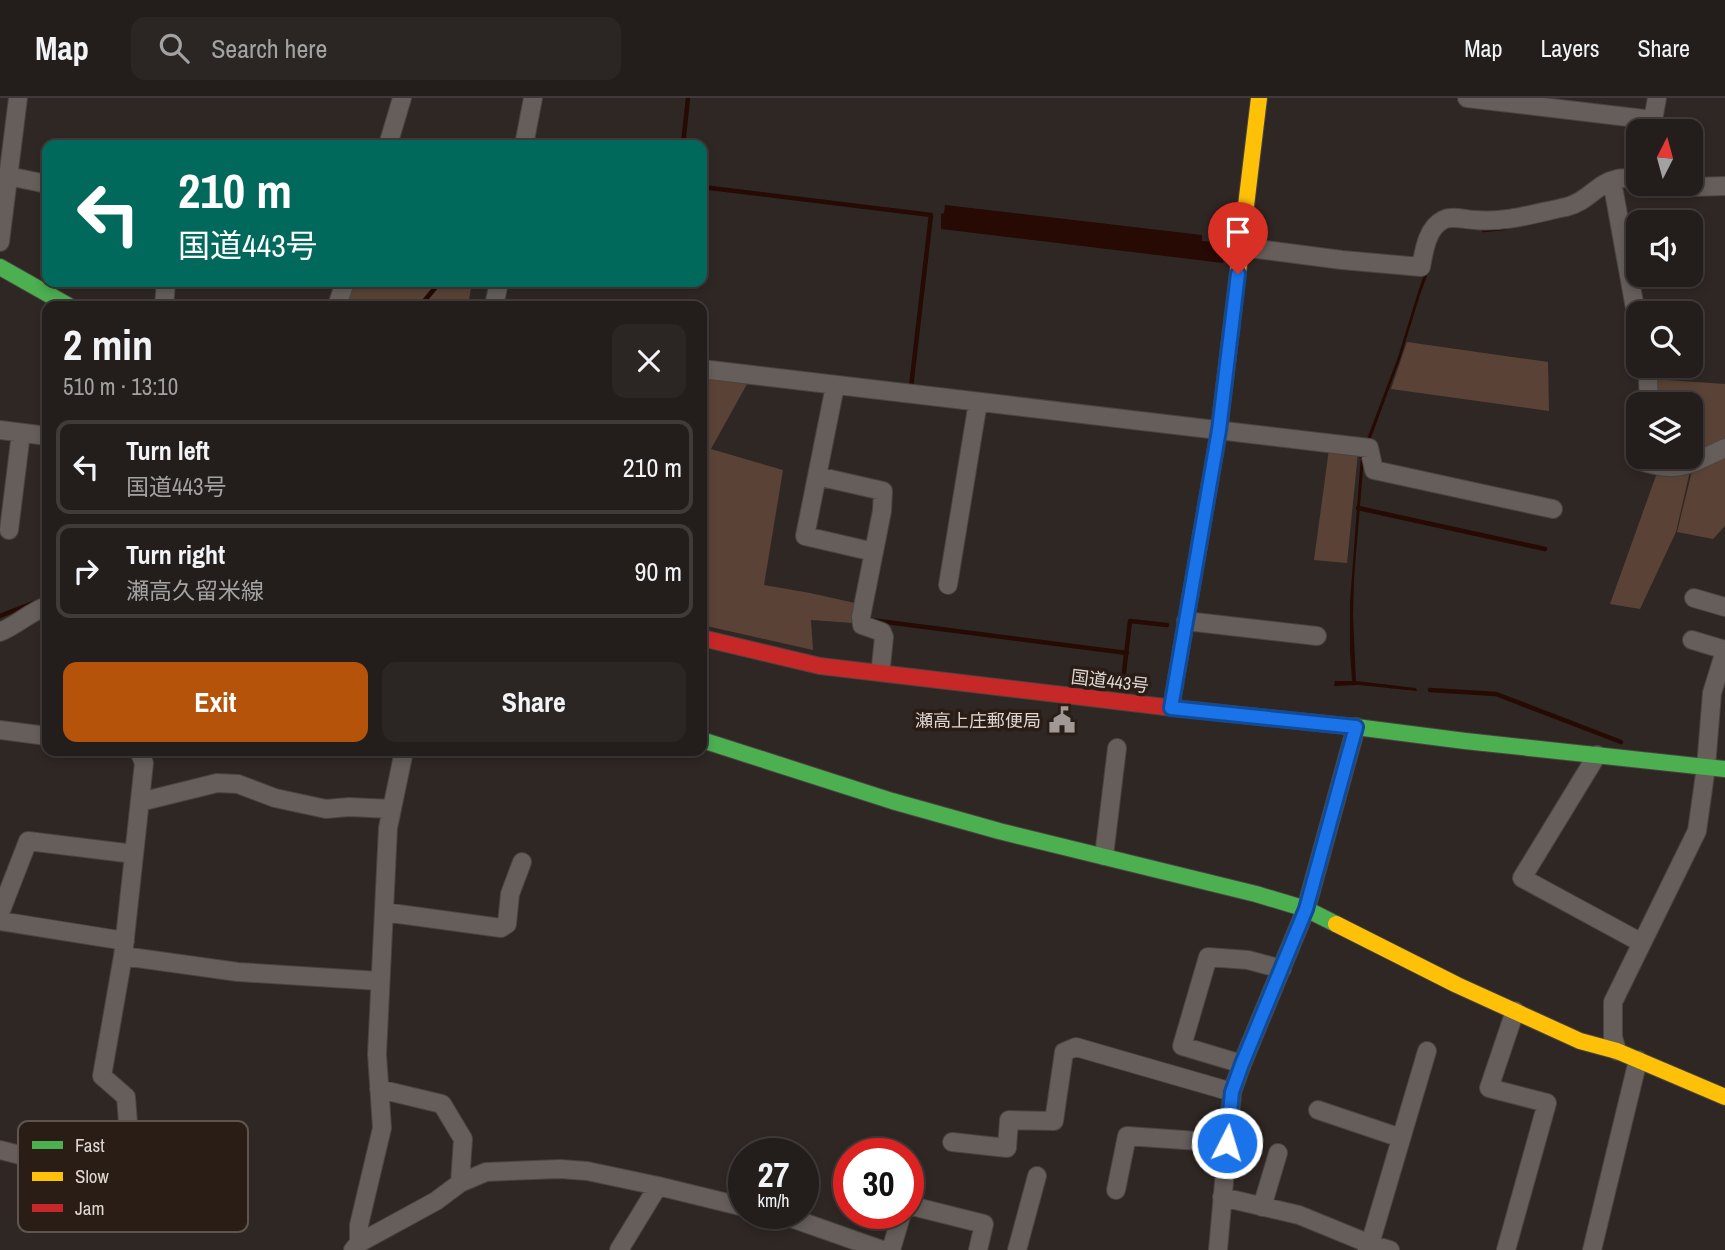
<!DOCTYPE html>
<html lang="en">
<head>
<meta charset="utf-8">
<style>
  body { margin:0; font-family:"Archivo Narrow","Noto Sans JP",sans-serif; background:#2b2624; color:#f1f3f6; height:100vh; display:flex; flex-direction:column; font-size:26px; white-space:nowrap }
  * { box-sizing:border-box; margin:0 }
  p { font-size:23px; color:#a3a2a3 }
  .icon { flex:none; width:38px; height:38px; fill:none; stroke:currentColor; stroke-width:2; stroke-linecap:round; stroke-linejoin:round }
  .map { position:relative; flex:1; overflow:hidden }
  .drawer { position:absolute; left:42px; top:203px; width:665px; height:455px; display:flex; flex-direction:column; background:#231d1b; border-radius:14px; box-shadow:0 4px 10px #0003,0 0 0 2px #403b3a }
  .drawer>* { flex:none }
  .banner { position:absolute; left:42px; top:42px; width:665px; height:147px; border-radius:14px; box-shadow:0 4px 10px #0003,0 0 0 2px #403b3a; background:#00695c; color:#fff; overflow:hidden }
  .needle { width:46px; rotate:6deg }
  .buttons { position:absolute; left:1626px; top:21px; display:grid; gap:14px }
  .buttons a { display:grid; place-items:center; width:77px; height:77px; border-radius:14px; background:#231d1b; box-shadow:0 4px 10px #0003,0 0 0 2px #403b3a; font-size:35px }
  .speed { position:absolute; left:728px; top:1040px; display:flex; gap:14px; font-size:35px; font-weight:700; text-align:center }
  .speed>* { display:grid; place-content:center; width:91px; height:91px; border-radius:50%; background:#231d1b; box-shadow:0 4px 10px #0003,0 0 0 2px #403b3a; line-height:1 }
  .speed small { font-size:18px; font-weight:400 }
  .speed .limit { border:10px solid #d22; background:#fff; color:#111 }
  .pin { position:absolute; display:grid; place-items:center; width:60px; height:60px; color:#fff; margin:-72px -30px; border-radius:50% 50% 50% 0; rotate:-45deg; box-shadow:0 0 7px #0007 }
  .pin .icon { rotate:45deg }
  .me { position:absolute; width:77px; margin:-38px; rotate:5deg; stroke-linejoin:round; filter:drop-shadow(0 0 5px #0008) }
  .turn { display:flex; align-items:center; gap:24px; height:147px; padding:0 21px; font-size:32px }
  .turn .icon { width:91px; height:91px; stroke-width:2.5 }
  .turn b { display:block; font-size:49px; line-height:60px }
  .round { display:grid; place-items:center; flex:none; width:74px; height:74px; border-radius:14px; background:#2b2624 }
  .headline { display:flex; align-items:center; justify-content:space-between; height:119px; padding:0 21px }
  h1 { font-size:42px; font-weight:700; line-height:52px }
  .cta { display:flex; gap:14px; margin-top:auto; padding:14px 21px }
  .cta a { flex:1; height:80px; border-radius:14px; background:#b45309; color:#fff; font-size:28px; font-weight:700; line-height:80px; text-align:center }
  .cta a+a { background:#2b2624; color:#f1f3f6 }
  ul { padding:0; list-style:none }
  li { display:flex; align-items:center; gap:21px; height:94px; margin:0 14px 10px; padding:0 7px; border:4px solid #403b3a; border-radius:14px }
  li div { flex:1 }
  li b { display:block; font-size:26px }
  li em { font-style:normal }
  header { display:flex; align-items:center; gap:42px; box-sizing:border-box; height:98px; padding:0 35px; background:#231d1b; border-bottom:2px solid #403b3a }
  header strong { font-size:33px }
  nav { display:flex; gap:38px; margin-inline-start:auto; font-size:24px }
  .search { width:490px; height:63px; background:#2b2624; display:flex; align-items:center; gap:18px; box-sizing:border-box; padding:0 24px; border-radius:14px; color:#a3a2a3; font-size:26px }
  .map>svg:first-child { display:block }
  .grass { fill:#5a4336 }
  .water { fill:#260a03 }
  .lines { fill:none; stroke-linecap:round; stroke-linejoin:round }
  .stream { stroke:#260a03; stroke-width:4.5 }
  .street-casing { stroke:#4a4441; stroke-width:20 }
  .fast-casing { stroke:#4a4441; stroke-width:18 }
  .slow-casing { stroke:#4a4441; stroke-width:18 }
  .jam-casing { stroke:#4a4441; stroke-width:18 }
  .street { stroke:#655e5b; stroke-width:18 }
  .fast { stroke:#4caf50; stroke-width:16 }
  .slow { stroke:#ffc107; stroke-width:16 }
  .jam { stroke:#c62828; stroke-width:16 }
  .route-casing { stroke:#114b97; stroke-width:18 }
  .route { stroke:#1a73e8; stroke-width:12 }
  .labels { text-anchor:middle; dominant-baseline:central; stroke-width:7; stroke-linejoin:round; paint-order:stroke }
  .street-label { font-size:18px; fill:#dfd6d2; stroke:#291d16 }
  .poi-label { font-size:18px; fill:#dfd6d2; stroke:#291d16; text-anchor:end }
  .key { fill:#291d16; stroke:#60544e; stroke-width:2 }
  .key-label { font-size:19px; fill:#dfd6d2 }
</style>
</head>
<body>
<header>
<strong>Map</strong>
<div class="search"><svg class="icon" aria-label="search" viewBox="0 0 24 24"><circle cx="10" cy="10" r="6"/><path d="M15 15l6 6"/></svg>Search here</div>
<nav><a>Map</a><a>Layers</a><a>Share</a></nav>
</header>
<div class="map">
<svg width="1725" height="1152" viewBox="0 0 1725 1152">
  <rect width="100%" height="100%" fill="#2f2724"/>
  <path class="grass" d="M 355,184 L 437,184 L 418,208 L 346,208 Z
    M 443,184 L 472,184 L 468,208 L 423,208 Z
    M 1407,244 L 1548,264 L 1549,313 L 1391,291 Z
    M 707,279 L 747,286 L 711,351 L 783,372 L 764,487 L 810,495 L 855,505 L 853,525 L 811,522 L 813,552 L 702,527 L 702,280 Z
    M 1651,281 L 1725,286 L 1725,344 L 1692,359 L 1694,333 L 1691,332 L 1690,306 L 1651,306 Z
    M 1329,351 L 1358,354 L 1347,465 L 1314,462 Z
    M 1725,355 L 1725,428 L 1713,441 L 1677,434 L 1692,373 Z
    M 1658,372 L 1690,373 L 1676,434 L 1640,511 L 1610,506 Z"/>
  <path class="water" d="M 945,107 L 1202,137 L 1202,143 L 1212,144 L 1213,138 L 1226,139 L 1223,165 L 941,131 L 941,116 L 944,115 Z
    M 1425,174 L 1428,175 L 1420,197 L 1400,261 L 1364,359 L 1354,480 L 1353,518 L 1356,583 L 1416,590 L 1417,593 L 1359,587 L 1334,588 L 1335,583 L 1352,583 L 1350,552 L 1350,504 L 1361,357 L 1398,259 L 1418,194 Z"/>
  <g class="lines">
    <path class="stream" d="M 683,47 L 688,0
      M 702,89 L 931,117 L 911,289
      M 1484,132 L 1504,130
      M 420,208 L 440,184
      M 1358,410 L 1545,451
      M 0,518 L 33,505
      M 871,522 L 1127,555
      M 1122,591 L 1130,523 L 1167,527
      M 1430,592 L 1496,596 L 1621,644"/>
    <g class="street-casing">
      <path id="street" d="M 1467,0 L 1653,22 L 1657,0
        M 388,47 L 402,0
        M 524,47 L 533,0
        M 8,78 L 47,86
        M 1671,86 L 1693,89 L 1725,88
        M 1614,94 L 1638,227
        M 0,144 L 18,0
        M 1242,149 L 1342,162 L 1421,169 C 1424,153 1427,130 1443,122 C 1452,117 1466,122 1475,122 C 1506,125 1536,115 1566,109 C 1588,104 1597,85 1617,81 C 1623,79 1631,81 1638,81
        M 164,208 L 166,184
        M 337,208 L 345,184
        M 494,208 L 499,184
        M 1645,268 L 1648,281 L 1649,306
        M 702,271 L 1369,350 L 1374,372 L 1553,411
        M 835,288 L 805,438 L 874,454
        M 0,332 L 47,338
        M 1640,363 C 1679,376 1690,366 1725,350
        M 817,378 L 883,393 L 882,413 L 861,519 L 862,527 L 882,534 L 884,539 L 881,568
        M 9,432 L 21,335
        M 948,487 L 978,304
        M 1694,500 L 1725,509
        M 1186,523 L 1317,538
        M 0,534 C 17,527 30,514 47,508
        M 1692,542 L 1725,552
        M 0,632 L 47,638
        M 1597,657 L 1522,780 L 1642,845
        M 140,704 L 217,685 L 238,686 L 275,700 L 326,711 L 349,709 L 392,711
        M 1104,758 L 1117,650
        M 384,814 L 501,830 L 507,826 L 510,796 L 522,764
        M 0,815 L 28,743 L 134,756
        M 0,823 L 125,843
        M 123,858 L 238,874 L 380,883
        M 1617,953 L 1613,939 L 1613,904 L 1697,733 L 1706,669 L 1712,595 L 1725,553
        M 1242,966 L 1182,948 L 1208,859 L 1248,862 L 1282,871
        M 379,991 L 442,1006 L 463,1041 L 460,1085
        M 1318,1012 L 1401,1040
        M 952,1044 L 1007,1050 L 1009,1022 L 1054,1023 L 1064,954 L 1076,949 L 1232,994
        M 0,1052 L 28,1059 L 74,1049 L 131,1064 L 126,999 L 102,978 L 123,858 L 144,665 L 139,653
        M 1116,1092 L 1127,1038 L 1227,1045
        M 1222,1099 L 1299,1117 L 1370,1146 L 1390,1152
        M 908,1107 L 984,1126 L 978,1152
        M 1262,1109 L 1278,1055
        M 769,1115 L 794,1121 L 882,1152
        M 359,1145 L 359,1127 L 382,1030 L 377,956 L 388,730 L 404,653
        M 353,1152 L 359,1145 L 436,1103 L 460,1085 L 486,1074 L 560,1071 L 587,1073 L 658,1088 L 744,1109
        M 619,1152 L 658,1088
        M 891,1152 L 902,1115
        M 1017,1152 L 1037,1078
        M 1218,1152 L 1232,994 L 1242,966 L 1306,811 L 1356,629
        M 1367,1152 L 1370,1146 L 1427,953
        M 1506,1152 L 1547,1005 L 1489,990 L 1515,913
        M 1592,1152 L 1638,962"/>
    </g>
    <g class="fast-casing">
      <path id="fast" d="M 0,169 L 69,208
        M 1165,609 L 1356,629 L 1465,643 L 1725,671
        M 702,642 L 892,703 L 999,733 L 1256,796 L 1306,811 L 1336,826"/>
    </g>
    <g class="slow-casing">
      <path id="slow" d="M 1171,610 L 1219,332 L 1259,0
        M 1336,826 L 1457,887 L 1580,943 L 1617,953 L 1725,999"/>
    </g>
    <g class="jam-casing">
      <path id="jam" d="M 702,540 L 820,568 L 1165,609"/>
    </g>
    <use href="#street" class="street"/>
    <use href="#fast" class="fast"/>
    <use href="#slow" class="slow"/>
    <use href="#jam" class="jam"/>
  </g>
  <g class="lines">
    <g class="route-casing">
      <path id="route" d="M 1227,1045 L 1232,994 L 1242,966 L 1306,811 L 1356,629 L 1171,610 L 1219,332 L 1238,176"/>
    </g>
    <use href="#route" class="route"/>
  </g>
  <defs>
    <g id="civic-bare" transform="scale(2.1)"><path d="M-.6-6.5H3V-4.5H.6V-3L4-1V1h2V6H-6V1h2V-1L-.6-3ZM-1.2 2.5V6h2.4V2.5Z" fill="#a19995" stroke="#291d16" stroke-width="2.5" paint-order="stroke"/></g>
  </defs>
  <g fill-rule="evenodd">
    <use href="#civic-bare" x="1062" y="622"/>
  </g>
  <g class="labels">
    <g class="street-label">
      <text transform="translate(1110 583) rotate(7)">国道443号</text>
    </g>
    <g class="poi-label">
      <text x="1041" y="622">瀬高上庄郵便局</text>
    </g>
  </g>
  <rect x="18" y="1023" width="230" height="111" rx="10" class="key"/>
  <rect x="32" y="1043" width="31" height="8" fill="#4caf50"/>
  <rect x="32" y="1074" width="31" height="9" fill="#ffc107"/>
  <rect x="32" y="1106" width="31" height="8" fill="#c62828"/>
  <g class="key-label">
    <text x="75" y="1054">Fast</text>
    <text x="75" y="1085">Slow</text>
    <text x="75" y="1117">Jam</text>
  </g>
</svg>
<div class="buttons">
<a><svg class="needle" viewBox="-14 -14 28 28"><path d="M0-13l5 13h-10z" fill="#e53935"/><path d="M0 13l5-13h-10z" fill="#a3a2a3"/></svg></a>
<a><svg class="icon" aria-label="sound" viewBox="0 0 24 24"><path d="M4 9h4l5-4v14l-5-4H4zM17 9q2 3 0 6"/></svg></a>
<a><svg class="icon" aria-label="search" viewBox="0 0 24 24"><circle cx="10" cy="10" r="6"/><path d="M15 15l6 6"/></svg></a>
<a><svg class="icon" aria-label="layers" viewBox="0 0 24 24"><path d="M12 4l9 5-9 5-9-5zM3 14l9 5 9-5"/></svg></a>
</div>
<div class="speed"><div>27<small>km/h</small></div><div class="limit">30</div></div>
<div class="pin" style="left:1238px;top:176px;background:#d93025"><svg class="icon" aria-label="arrive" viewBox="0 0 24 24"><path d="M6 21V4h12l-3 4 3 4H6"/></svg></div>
<svg class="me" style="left:1227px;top:1045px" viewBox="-20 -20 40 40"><circle r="17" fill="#1a73e8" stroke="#fff" stroke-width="3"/><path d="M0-11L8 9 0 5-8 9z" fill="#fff"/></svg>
<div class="banner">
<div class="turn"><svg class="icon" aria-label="left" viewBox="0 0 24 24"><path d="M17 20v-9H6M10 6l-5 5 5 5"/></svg><div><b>210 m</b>国道443号</div></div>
</div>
<section class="drawer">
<div class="headline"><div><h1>2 min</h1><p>510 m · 13:10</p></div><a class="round"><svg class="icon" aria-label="close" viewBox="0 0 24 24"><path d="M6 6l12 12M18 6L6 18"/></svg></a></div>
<ul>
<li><svg class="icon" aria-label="left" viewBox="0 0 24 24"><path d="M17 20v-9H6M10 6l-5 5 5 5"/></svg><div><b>Turn left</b><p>国道443号</p></div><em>210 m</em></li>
<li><svg class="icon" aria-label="right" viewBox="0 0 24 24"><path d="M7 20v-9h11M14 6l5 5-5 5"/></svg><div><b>Turn right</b><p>瀬高久留米線</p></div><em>90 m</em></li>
</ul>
<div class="cta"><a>Exit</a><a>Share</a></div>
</section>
</div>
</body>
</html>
